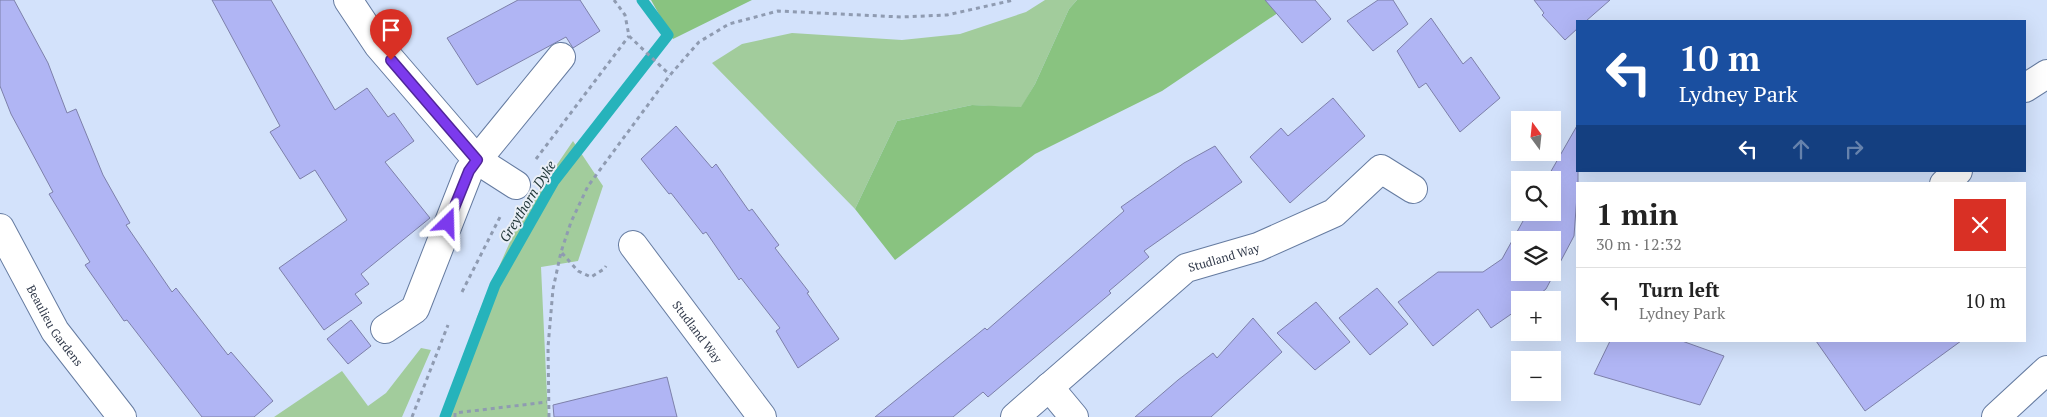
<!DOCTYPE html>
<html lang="en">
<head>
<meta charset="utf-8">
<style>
  body { margin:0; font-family:"PT Serif",serif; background:#f2f2f2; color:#222; height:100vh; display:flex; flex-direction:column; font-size:19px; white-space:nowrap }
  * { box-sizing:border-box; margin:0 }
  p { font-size:16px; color:#767676 }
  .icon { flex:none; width:28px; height:28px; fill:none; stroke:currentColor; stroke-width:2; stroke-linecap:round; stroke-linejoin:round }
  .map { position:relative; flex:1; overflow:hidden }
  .drawer { position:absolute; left:1576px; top:182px; width:450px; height:160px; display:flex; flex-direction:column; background:#fff; border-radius:0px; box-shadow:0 5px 20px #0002 }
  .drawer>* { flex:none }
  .hud { position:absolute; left:1576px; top:20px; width:450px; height:152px; border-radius:0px; box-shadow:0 5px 20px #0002; background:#1a4fa0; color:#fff; overflow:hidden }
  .needle { width:32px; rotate:345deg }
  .tools { position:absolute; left:1511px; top:111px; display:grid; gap:10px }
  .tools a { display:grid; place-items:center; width:50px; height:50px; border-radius:0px; background:#fff; box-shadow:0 5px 20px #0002; font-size:25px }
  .pin { position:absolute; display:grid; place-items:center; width:42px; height:42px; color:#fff; margin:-51px -21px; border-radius:50% 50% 50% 0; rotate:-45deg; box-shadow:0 0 5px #0007 }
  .pin .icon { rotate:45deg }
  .me { position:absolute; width:55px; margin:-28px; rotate:22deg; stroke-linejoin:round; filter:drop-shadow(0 0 4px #0008) }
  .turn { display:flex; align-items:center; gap:18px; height:105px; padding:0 20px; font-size:22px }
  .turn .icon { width:65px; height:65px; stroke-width:2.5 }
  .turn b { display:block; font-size:35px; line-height:42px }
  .lanes { display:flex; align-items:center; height:48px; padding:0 20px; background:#0003; justify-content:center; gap:25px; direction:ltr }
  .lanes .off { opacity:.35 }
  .round { display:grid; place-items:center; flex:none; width:52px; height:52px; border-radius:0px; background:#f2f2f2 }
  .overview { display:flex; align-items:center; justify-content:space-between; height:85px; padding:0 20px }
  h1 { font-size:30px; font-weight:600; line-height:38px }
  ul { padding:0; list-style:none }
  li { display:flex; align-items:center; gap:15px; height:65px; padding:0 20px; border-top:1px solid #e0e0e0 }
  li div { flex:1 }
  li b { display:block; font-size:19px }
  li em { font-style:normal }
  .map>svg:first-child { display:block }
  .green { fill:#a2cc9c }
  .forest { fill:#89c380 }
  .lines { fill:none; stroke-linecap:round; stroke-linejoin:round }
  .stream { stroke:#26b3bb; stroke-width:11 }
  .building { fill:#b0b5f4; stroke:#7d80aa; fill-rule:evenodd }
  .minor-casing { stroke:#657ba0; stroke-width:30 }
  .path { stroke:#8f9bb1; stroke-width:3; stroke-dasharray:4 4; stroke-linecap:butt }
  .minor { stroke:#fff; stroke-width:28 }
  .route-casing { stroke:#51269a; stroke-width:12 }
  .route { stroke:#7c3aed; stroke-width:9 }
  .labels { text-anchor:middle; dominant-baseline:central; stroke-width:4; stroke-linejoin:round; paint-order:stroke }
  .street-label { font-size:12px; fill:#30394a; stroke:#eaeff7 }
  .water-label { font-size:14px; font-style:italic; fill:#213739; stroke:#eaeff7 }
</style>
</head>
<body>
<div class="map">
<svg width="2047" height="417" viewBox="0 0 2047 417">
  <rect width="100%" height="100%" fill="#d3e2fb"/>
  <path class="green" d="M 1045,0 L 1077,0 L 1069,9 L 1035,84 L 1021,108 L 972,105 L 897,121 L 855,209 L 712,63 L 742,44 L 792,33 L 902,40 L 960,34 L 1026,12 Z
    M 573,141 L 603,186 L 578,261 L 541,267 L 548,417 L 448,417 L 477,317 L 520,219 Z
    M 421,348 L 431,350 L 402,417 L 274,417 L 342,371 L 368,406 L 386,393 Z"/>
  <path class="forest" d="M 651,0 L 752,0 L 673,39 Z
    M 1077,0 L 1297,0 L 1162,91 L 1035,154 L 895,260 L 855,209 L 897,121 L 972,105 L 1021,107 L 1035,84 L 1069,9 Z"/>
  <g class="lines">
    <path class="stream" d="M 445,417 L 495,285 L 554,181 L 668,35 L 642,0"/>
  </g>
  <path class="building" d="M 0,0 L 14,0 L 48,63 L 67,113 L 76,109 L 103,175 L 130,223 L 126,225 L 172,292 L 176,288 L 228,355 L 231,352 L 273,401 L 254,417 L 202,417 L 127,320 L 124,321 L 85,265 L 90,262 L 49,194 L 53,192 L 11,114 L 0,86 Z
    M 212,0 L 271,0 L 335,110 L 367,88 L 388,117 L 394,113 L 414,141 L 385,162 L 430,218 L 361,274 L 369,284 L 355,294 L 362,303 L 324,330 L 279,268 L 347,220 L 315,170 L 300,179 L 270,132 L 280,126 Z
    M 518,0 L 580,0 L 600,31 L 573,48 L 566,37 L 477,85 L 447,38 Z
    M 1265,0 L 1315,0 L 1331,19 L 1302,43 Z
    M 1378,0 L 1393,0 L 1408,24 L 1373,51 L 1347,21 Z
    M 1534,0 L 1610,0 L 1586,21 L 1578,21 L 1578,28 L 1565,40 L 1542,15 L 1544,13 Z
    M 1431,18 L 1463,64 L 1471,57 L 1500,98 L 1460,132 L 1426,83 L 1419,88 L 1397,51 Z
    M 1333,98 L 1365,136 L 1290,203 L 1250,157 L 1281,128 L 1288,136 Z
    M 1578,124 L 1578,182 L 1574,236 L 1546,289 L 1532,300 L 1520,300 L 1520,308 L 1491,328 L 1478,309 L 1433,346 L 1398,302 L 1438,272 L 1483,272 L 1502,259 L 1528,212 L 1552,212 L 1552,180 L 1546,180 ZM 1520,240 L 1552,240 L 1552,272 L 1520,272 Z
    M 676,126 L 712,168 L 716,164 L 749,211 L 752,209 L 779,245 L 775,248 L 809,292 L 807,293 L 839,339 L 798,368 L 776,331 L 780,328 L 741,278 L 739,280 L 706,232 L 703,234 L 671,193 L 669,194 L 641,159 Z
    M 1215,146 L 1242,182 L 1144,251 L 1149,257 L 1109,291 L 1111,293 L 988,397 L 983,392 L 953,417 L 875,417 L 985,328 L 987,330 L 1124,211 L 1121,207 L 1184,163 Z
    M 1377,288 L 1408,324 L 1370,355 L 1339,318 Z
    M 1316,302 L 1350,342 L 1315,370 L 1277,333 Z
    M 1253,318 L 1282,352 L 1211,417 L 1135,417 L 1178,380 L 1213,353 L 1217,358 Z
    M 351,320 L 371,346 L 348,364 L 327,339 Z
    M 1610,341 L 1682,341 L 1724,356 L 1700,405 L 1594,374 Z
    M 1816,341 L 1961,341 L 1865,411 Z
    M 667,377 L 677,417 L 554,417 L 553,405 Z"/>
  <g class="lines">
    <g class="minor-casing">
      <g id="minor">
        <path d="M 348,0 L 378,45 L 477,160 L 469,171 L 415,309 L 385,329"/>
        <path d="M 2025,88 L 2047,74"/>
        <path d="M 1944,184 L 1958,171"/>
        <path d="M 516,185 L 477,160 L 561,57"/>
        <path id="s1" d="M 0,228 L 55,331 L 122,417"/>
        <path id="s2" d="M 633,245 L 762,417"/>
        <path d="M 1049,387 L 1074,417"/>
        <path id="s3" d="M 1015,417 L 1186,268 L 1258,247 L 1334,213 L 1381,169 L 1413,189"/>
        <path d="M 1996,417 L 2047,370"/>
      </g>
    </g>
    <path class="path" d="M 614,0 L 625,15 L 629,36 L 670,75
      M 536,159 L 629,36
      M 562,253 L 578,271 L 591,277 L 604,269 L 606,266
      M 462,292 L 501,215
      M 412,417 L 448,325
      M 455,417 L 455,413 L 547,402
      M 549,417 L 548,347 L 553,289 L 561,252 L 571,222 L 588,186 L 670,75 L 699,42 L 729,24 L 778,11 L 901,17 L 947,15 L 1014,0"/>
    <use href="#minor" class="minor"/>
  </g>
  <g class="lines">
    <g class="route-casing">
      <path id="route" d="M 391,60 L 477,160 L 469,171 L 448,223"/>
    </g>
    <use href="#route" class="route"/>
  </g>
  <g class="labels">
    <g class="street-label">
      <text stroke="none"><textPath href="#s3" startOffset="266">Studland Way</textPath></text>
      <text stroke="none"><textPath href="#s1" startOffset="112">Beaulieu Gardens</textPath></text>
      <text stroke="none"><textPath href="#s2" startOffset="108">Studland Way</textPath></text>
    </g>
    <g class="water-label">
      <text transform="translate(527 201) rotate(-58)">Greythorn Dyke</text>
    </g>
  </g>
</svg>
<div class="tools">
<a><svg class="needle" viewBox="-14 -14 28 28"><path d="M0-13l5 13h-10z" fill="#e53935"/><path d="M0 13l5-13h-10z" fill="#767676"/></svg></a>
<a><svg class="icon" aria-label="search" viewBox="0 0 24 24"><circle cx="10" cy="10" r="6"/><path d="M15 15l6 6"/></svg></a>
<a><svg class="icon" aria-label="layers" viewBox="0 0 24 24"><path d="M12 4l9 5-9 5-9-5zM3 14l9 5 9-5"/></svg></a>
<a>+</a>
<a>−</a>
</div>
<div class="pin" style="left:391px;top:60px;background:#d93025"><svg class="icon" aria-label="arrive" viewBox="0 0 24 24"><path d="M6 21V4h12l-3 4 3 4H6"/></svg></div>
<svg class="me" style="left:448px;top:223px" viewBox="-20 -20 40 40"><path d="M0-17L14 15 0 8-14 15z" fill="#7c3aed" stroke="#fff" stroke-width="4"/></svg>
<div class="hud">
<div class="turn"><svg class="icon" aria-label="left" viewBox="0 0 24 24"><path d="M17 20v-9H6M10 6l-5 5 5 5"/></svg><div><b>10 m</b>Lydney Park</div></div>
<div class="lanes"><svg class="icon" aria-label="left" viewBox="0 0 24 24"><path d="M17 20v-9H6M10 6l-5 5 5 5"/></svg><svg class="icon off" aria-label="ahead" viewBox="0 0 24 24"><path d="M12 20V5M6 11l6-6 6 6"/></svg><svg class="icon off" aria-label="right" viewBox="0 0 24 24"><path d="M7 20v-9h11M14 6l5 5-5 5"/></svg></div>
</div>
<section class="drawer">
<div class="overview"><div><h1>1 min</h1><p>30 m · 12:32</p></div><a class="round" style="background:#d93025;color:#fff"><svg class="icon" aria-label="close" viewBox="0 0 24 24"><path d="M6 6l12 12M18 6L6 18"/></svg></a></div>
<ul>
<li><svg class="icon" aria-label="left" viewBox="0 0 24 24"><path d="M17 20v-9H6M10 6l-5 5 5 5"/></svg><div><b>Turn left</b><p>Lydney Park</p></div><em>10 m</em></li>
</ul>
</section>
</div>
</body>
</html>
